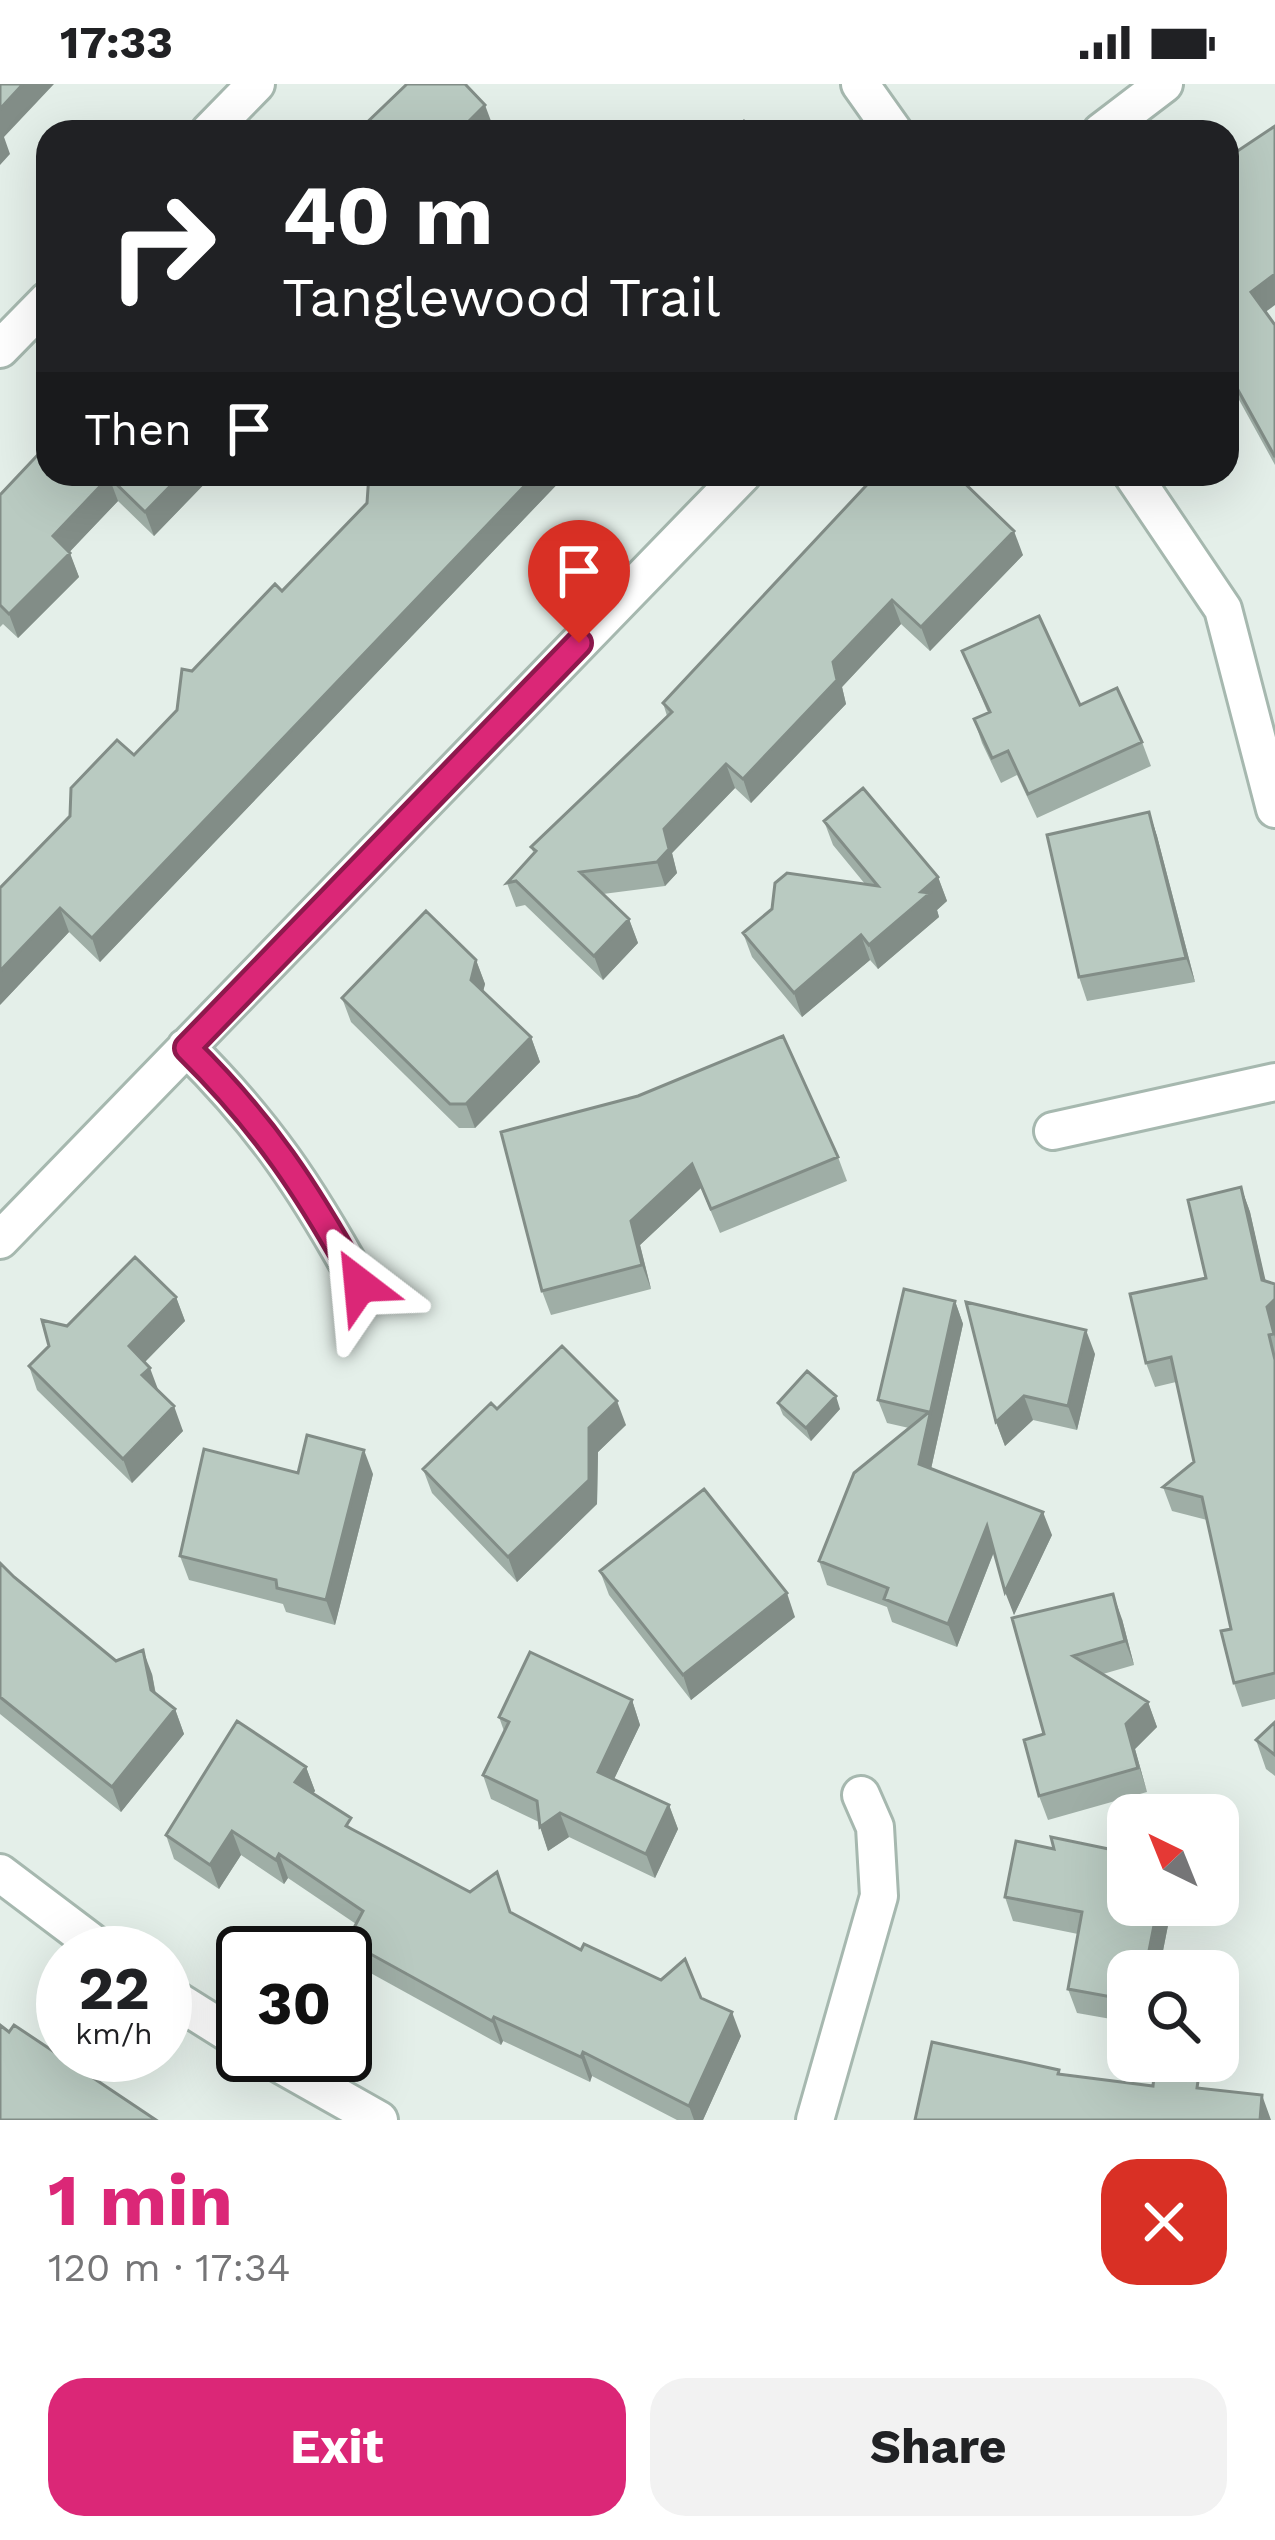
<!DOCTYPE html>
<html lang="en">
<head>
<meta charset="utf-8">
<style>
  body { margin:0; font-family:"Work Sans",sans-serif; background:#f2f2f2; color:#202124; height:100vh; display:flex; flex-direction:column; font-size:45px; white-space:nowrap }
  * { box-sizing:border-box; margin:0 }
  p { font-size:39px; color:#757577 }
  .icon { flex:none; width:66px; height:66px; fill:none; stroke:currentColor; stroke-width:2; stroke-linecap:round; stroke-linejoin:round }
  .map { position:relative; height:2036px; overflow:hidden }
  .details { display:flex; flex-direction:column; background:#fff; flex:1 }
  .details>* { flex:none }
  .guide { position:absolute; left:36px; top:36px; width:1203px; height:366px; border-radius:36px; box-shadow:0 12px 48px #0002; background:#202124; color:#fff; overflow:hidden }
  .needle { width:78px; rotate:317deg }
  .controls { position:absolute; left:1107px; top:1710px; display:grid; gap:24px }
  .controls a { display:grid; place-items:center; width:132px; height:132px; border-radius:24px; background:#fff; box-shadow:0 12px 48px #0002; font-size:60px }
  .speed { position:absolute; left:36px; top:1842px; display:flex; gap:24px; font-size:60px; font-weight:700; text-align:center }
  .speed>* { display:grid; place-content:center; width:156px; height:156px; border-radius:50%; background:#fff; box-shadow:0 12px 48px #0002; line-height:1 }
  .speed small { font-size:30px; font-weight:400 }
  .speed .limit { border:6px solid #111; border-radius:18px; background:#fff; color:#111 }
  .pin { position:absolute; display:grid; place-items:center; width:102px; height:102px; color:#fff; margin:-123px -51px; border-radius:50% 50% 50% 0; rotate:-45deg; box-shadow:0 0 12px #0007 }
  .pin .icon { rotate:45deg }
  .me { position:absolute; width:132px; margin:-66px; rotate:331deg; stroke-linejoin:round; filter:drop-shadow(0 0 9px #0008) }
  .turn { display:flex; align-items:center; gap:42px; height:252px; padding:0 48px; font-size:54px }
  .turn .icon { width:156px; height:156px; stroke-width:2.5 }
  .turn b { display:block; font-size:84px; line-height:102px }
  .then { display:flex; align-items:center; height:114px; padding:0 48px; background:#0003; gap:24px; font-size:45px }
  .round { display:grid; place-items:center; flex:none; width:126px; height:126px; border-radius:36px; background:#f2f2f2 }
  .summary { display:flex; align-items:center; justify-content:space-between; height:204px; padding:0 48px }
  h1 { font-size:72px; font-weight:700; line-height:90px; color:#db2777 }
  .action { display:flex; gap:24px; margin-top:auto; padding:24px 48px }
  .action a { flex:1; height:138px; border-radius:36px; background:#db2777; color:#fff; font-size:48px; font-weight:700; line-height:138px; text-align:center }
  .action a+a { background:#f2f2f2; color:#202124 }
  .status { display:flex; justify-content:space-between; align-items:center; height:84px; padding:0 60px; background:#fff; direction:ltr }
  .status svg { height:33px; fill:currentColor }
  .map>svg:first-child { display:block }
  .lines { fill:none; stroke-linecap:round; stroke-linejoin:round }
  .street-casing { stroke:#a6b8af; stroke-width:42 }
  .street { stroke:#fff; stroke-width:36 }
  .wall { fill:#9faea6 }
  .shaded-wall { fill:#828d87 }
  .building { fill:#b9cac1; stroke:#828d87; stroke-width:3 }
  .route-casing { stroke:#8e194d; stroke-width:30 }
  .route { stroke:#db2777; stroke-width:21 }
</style>
</head>
<body>
<div class="status"><b>17:33</b><svg viewBox="0 0 49 12"><path d="M0 12V9h3v3zM5 12V6h3v6zM10 12V3h3v9zM15 12V0h3v12zM26 1h20v11H26zM47 4h2v5h-2z"/></svg></div>
<div class="map">
<svg width="1275" height="2036" viewBox="0 0 1275 2036">
  <rect width="100%" height="100%" fill="#e4efe9"/>
  <g class="lines">
    <g class="street-casing">
      <path id="street" d="M 860,0 L 894,48
        M 209,48 L 256,0
        M 1101,48 L 1164,0
        M 0,265 L 48,216
        M 1132,390 L 1223,525 L 1275,725
        M 186,963 C 265,1041 307,1105 360,1201
        M 1053,1047 L 1275,998
        M 0,1156 L 743,390
        M 0,1789 L 106,1869
        M 165,1909 L 243,1958
        M 264,1971 L 379,2036
        M 815,2036 L 879,1812 L 875,1743 L 861,1711"/>
    </g>
    <use href="#street" class="street"/>
  </g>
  <path class="wall" d="M 1227,74 L 1265,228 L 1275,241 L 1275,381 L 1227,294 Z
    M 48,390 L 214,390 L 154,452 L 118,417 L 69,468 L 79,493 L 18,554 L 3,540 L 0,543 L 0,411 Z
    M 369,390 L 567,390 L 100,878 L 69,848 L 0,921 L 134,671 L 177,626 L 192,587 L 282,507 L 367,419 Z
    M 877,390 L 1023,471 L 930,567 L 901,540 L 842,603 L 846,620 L 751,719 L 735,704 L 672,769 L 677,789 L 665,802 L 603,810 L 629,835 L 638,859 L 603,896 L 525,821 L 516,823 L 507,799 L 534,770 L 531,763 L 667,632 L 663,619 Z
    M 962,567 L 1080,621 L 1142,658 L 1151,682 L 1037,734 L 1017,691 L 1001,699 L 982,659 L 974,635 L 988,629 Z
    M 1149,728 L 1157,752 L 1195,898 L 1087,917 L 1079,893 Z
    M 824,737 L 938,793 L 947,817 L 937,826 L 939,833 L 878,885 L 870,876 L 802,933 L 752,873 L 743,849 L 865,800 L 833,761 Z
    M 476,876 L 485,900 L 483,907 L 531,953 L 540,978 L 475,1044 L 459,1044 L 351,938 L 342,914 Z
    M 501,1048 L 838,1073 L 847,1097 L 720,1149 L 701,1104 L 640,1161 L 651,1205 L 551,1231 L 542,1207 Z
    M 1241,1103 L 1250,1128 L 1265,1197 L 1275,1200 L 1275,1615 L 1242,1623 L 1234,1599 L 1231,1545 L 1207,1436 L 1172,1427 L 1163,1403 L 1194,1378 L 1176,1298 L 1155,1303 L 1146,1279 L 1206,1194 Z
    M 176,1213 L 185,1237 L 145,1278 L 159,1308 L 183,1347 L 132,1399 L 37,1306 L 29,1282 L 67,1242 Z
    M 955,1217 L 963,1240 L 931,1385 L 1052,1451 L 1014,1531 L 994,1468 L 957,1563 L 892,1538 L 887,1523 L 827,1501 L 819,1477 L 909,1344 L 887,1339 L 878,1316 Z
    M 966,1218 L 1095,1270 L 1077,1346 L 1033,1336 L 1005,1362 L 996,1338 Z
    M 778,1319 L 840,1325 L 811,1357 L 783,1331 Z
    M 497,1325 L 626,1341 L 598,1368 L 597,1420 L 517,1498 L 432,1409 L 423,1385 Z
    M 298,1389 L 373,1390 L 335,1541 L 286,1528 L 283,1520 L 189,1496 L 180,1472 Z
    M 0,1479 L 14,1493 L 116,1577 L 152,1590 L 156,1610 L 175,1625 L 184,1650 L 121,1728 L 0,1630 Z
    M 600,1487 L 795,1533 L 691,1616 L 609,1511 Z
    M 1012,1534 L 1122,1535 L 1134,1581 L 1103,1590 L 1148,1618 L 1157,1643 L 1135,1665 L 1147,1708 L 1048,1736 L 1039,1712 L 1044,1650 Z
    M 632,1616 L 640,1641 L 614,1695 L 669,1721 L 678,1745 L 655,1794 L 569,1753 L 548,1767 L 539,1738 L 491,1715 L 483,1691 L 504,1647 L 499,1633 Z
    M 1275,1638 L 1275,1692 L 1266,1685 L 1256,1656 Z
    M 306,1683 L 315,1707 L 313,1709 L 355,1747 L 581,1866 L 701,1914 L 741,1952 L 703,2036 L 677,2036 L 592,1992 L 590,1998 L 503,1957 L 501,1961 L 356,1881 L 347,1857 L 356,1840 L 288,1794 L 284,1800 L 241,1771 L 219,1805 L 174,1775 L 166,1751 Z
    M 1005,1813 L 1128,1821 L 1172,1821 L 1159,1887 L 1128,1887 L 1128,1938 L 1077,1929 L 1068,1905 L 1078,1850 L 1013,1837 Z"/>
  <path class="shaded-wall" d="M 23,0 L 54,0 L 4,53 L 10,70 L 0,81 L 0,25 Z
    M 485,21 L 494,45 L 491,48 L 458,48 Z
    M 1275,190 L 1275,221 L 1260,232 L 1251,208 Z
    M 182,390 L 214,390 L 154,452 L 145,428 Z
    M 536,390 L 567,390 L 100,878 L 92,854 Z
    M 109,393 L 118,417 L 62,476 L 53,452 Z
    M 1014,447 L 1023,471 L 930,567 L 921,543 Z
    M 70,469 L 79,493 L 18,554 L 9,530 Z
    M 892,516 L 901,540 L 842,603 L 846,620 L 751,719 L 743,695 L 833,578 Z
    M 726,680 L 735,704 L 672,769 L 677,789 L 665,802 L 657,778 L 664,745 Z
    M 1149,728 L 1157,752 L 1195,898 L 1186,874 Z
    M 938,793 L 947,817 L 937,826 L 939,833 L 878,885 L 869,861 L 921,808 Z
    M 60,824 L 69,848 L 0,921 L 0,887 Z
    M 629,835 L 638,859 L 603,896 L 594,872 Z
    M 861,851 L 870,876 L 802,933 L 794,909 Z
    M 476,876 L 485,900 L 480,920 L 471,896 Z
    M 531,953 L 540,978 L 475,1044 L 466,1020 Z
    M 692,1080 L 701,1104 L 640,1161 L 651,1205 L 642,1181 L 631,1137 Z
    M 1241,1103 L 1250,1128 L 1271,1220 L 1275,1215 L 1275,1254 Z
    M 176,1213 L 185,1237 L 137,1286 L 129,1262 Z
    M 955,1217 L 963,1240 L 927,1403 L 919,1380 Z
    M 1086,1246 L 1095,1270 L 1077,1346 L 1068,1322 Z
    M 150,1284 L 159,1308 L 142,1291 Z
    M 836,1312 L 840,1325 L 811,1357 L 806,1344 Z
    M 1024,1312 L 1033,1336 L 1005,1362 L 996,1338 Z
    M 617,1317 L 626,1341 L 598,1368 L 597,1420 L 517,1498 L 508,1473 L 589,1344 Z
    M 174,1322 L 183,1347 L 132,1399 L 123,1375 Z
    M 364,1366 L 373,1390 L 335,1541 L 326,1516 Z
    M 1043,1428 L 1052,1451 L 1014,1531 L 1005,1508 Z
    M 987,1442 L 995,1465 L 957,1563 L 948,1540 Z
    M 787,1509 L 795,1533 L 691,1616 L 683,1591 Z
    M 1113,1510 L 1122,1535 L 1134,1581 L 1125,1557 Z
    M 143,1566 L 152,1590 L 159,1630 L 151,1606 Z
    M 632,1616 L 640,1641 L 606,1712 L 598,1688 Z
    M 1148,1618 L 1157,1643 L 1135,1665 L 1147,1708 L 1126,1640 Z
    M 175,1625 L 184,1650 L 121,1728 L 112,1703 Z
    M 306,1683 L 315,1707 L 304,1722 L 295,1698 Z
    M 669,1721 L 678,1745 L 655,1794 L 646,1770 Z
    M 560,1729 L 569,1753 L 548,1767 L 540,1743 Z
    M 232,1747 L 241,1771 L 219,1805 L 210,1781 Z
    M 279,1770 L 288,1794 L 284,1800 L 276,1776 Z
    M 1158,1821 L 1172,1821 L 1159,1887 L 1145,1887 Z
    M 732,1928 L 741,1952 L 703,2036 L 694,2036 L 689,2022 Z
    M 494,1933 L 503,1957 L 501,1961 L 492,1937 Z
    M 583,1968 L 592,1992 L 590,1998 L 581,1973 Z
    M 1262,2011 L 1271,2036 L 1260,2036 Z"/>
  <path class="building" d="M 0,0 L 23,0 L 0,25 Z
    M 407,0 L 465,0 L 485,21 L 458,48 L 357,48 Z
    M 744,37 L 756,48 L 733,48 Z
    M 1275,42 L 1275,190 L 1251,208 L 1275,241 L 1275,373 L 1227,286 L 1227,74 Z
    M 48,360 L 48,390 L 182,390 L 145,428 L 109,393 L 53,452 L 70,469 L 9,530 L 0,521 L 0,411 Z
    M 369,390 L 536,390 L 92,854 L 60,824 L 0,887 L 0,804 L 70,732 L 71,704 L 117,656 L 134,671 L 177,626 L 182,585 L 192,587 L 275,500 L 282,507 L 367,419 Z
    M 877,390 L 955,390 L 1014,447 L 921,543 L 892,516 L 833,578 L 837,596 L 743,695 L 726,680 L 664,745 L 669,765 L 657,778 L 580,788 L 629,835 L 594,872 L 516,797 L 507,799 L 536,767 L 531,763 L 672,628 L 663,619 Z
    M 1039,532 L 1080,621 L 1117,604 L 1142,658 L 1028,710 L 1008,667 L 992,674 L 974,635 L 990,628 L 962,567 Z
    M 863,704 L 938,793 L 921,808 L 930,809 L 869,861 L 861,851 L 794,909 L 743,849 L 772,825 L 775,799 L 787,789 L 878,802 L 824,737 Z
    M 1149,728 L 1186,874 L 1079,893 L 1047,751 Z
    M 426,827 L 476,876 L 471,896 L 531,953 L 466,1020 L 450,1020 L 342,914 Z
    M 783,952 L 838,1073 L 711,1125 L 692,1080 L 631,1137 L 642,1181 L 542,1207 L 501,1048 L 638,1012 Z
    M 1241,1103 L 1262,1196 L 1275,1200 L 1275,1215 L 1267,1223 L 1274,1250 L 1269,1251 L 1275,1276 L 1275,1589 L 1234,1599 L 1221,1547 L 1231,1545 L 1202,1413 L 1163,1403 L 1194,1378 L 1171,1273 L 1146,1279 L 1130,1210 L 1206,1194 L 1188,1116 Z
    M 135,1173 L 176,1213 L 129,1262 L 150,1284 L 142,1291 L 174,1322 L 123,1375 L 29,1282 L 49,1262 L 42,1236 L 67,1242 Z
    M 904,1205 L 955,1217 L 919,1380 L 1043,1428 L 1005,1508 L 987,1442 L 948,1540 L 884,1515 L 888,1504 L 819,1477 L 854,1389 L 929,1328 L 878,1316 Z
    M 966,1218 L 1086,1246 L 1068,1322 L 1024,1312 L 996,1338 Z
    M 562,1262 L 617,1317 L 589,1344 L 589,1396 L 508,1473 L 423,1385 L 491,1319 L 497,1325 Z
    M 807,1287 L 836,1312 L 806,1344 L 778,1319 Z
    M 307,1351 L 364,1366 L 326,1516 L 277,1504 L 276,1496 L 180,1472 L 204,1365 L 298,1389 Z
    M 704,1405 L 787,1509 L 683,1591 L 600,1487 Z
    M 0,1479 L 14,1493 L 116,1577 L 143,1566 L 151,1606 L 175,1625 L 112,1703 L 0,1613 Z
    M 1113,1510 L 1125,1557 L 1073,1572 L 1148,1618 L 1126,1640 L 1138,1684 L 1039,1712 L 1024,1656 L 1044,1650 L 1012,1534 Z
    M 530,1568 L 632,1616 L 598,1688 L 669,1721 L 646,1770 L 560,1729 L 540,1743 L 537,1717 L 483,1691 L 509,1638 L 499,1633 Z
    M 237,1637 L 306,1683 L 295,1698 L 351,1734 L 346,1742 L 470,1808 L 497,1788 L 510,1828 L 581,1866 L 584,1860 L 661,1896 L 685,1875 L 701,1914 L 732,1928 L 689,2022 L 583,1968 L 581,1973 L 494,1933 L 492,1937 L 347,1857 L 363,1827 L 279,1770 L 276,1776 L 232,1747 L 210,1781 L 166,1751 Z
    M 1275,1638 L 1275,1671 L 1256,1656 Z
    M 1051,1753 L 1128,1769 L 1128,1821 L 1158,1821 L 1145,1887 L 1128,1887 L 1128,1916 L 1068,1905 L 1082,1828 L 1005,1813 L 1016,1757 L 1054,1765 Z
    M 0,1941 L 9,1948 L 14,1941 L 156,2036 L 0,2036 Z
    M 932,1958 L 1059,1986 L 1058,1990 L 1153,2002 L 1155,1984 L 1199,1990 L 1197,2004 L 1262,2011 L 1260,2036 L 915,2036 Z"/>
  <g class="lines">
    <g class="route-casing">
      <path id="route" d="M 360,1201 C 307,1105 265,1041 187,964 L 579,559"/>
    </g>
    <use href="#route" class="route"/>
  </g>
</svg>
<div class="controls">
<a><svg class="needle" viewBox="-14 -14 28 28"><path d="M0-13l5 13h-10z" fill="#e53935"/><path d="M0 13l5-13h-10z" fill="#757577"/></svg></a>
<a><svg class="icon" aria-label="search" viewBox="0 0 24 24"><circle cx="10" cy="10" r="6"/><path d="M15 15l6 6"/></svg></a>
</div>
<div class="speed"><div>22<small>km/h</small></div><div class="limit">30</div></div>
<div class="pin" style="left:579px;top:559px;background:#d93025"><svg class="icon" aria-label="arrive" viewBox="0 0 24 24"><path d="M6 21V4h12l-3 4 3 4H6"/></svg></div>
<svg class="me" style="left:360px;top:1201px" viewBox="-20 -20 40 40"><path d="M0-17L14 15 0 8-14 15z" fill="#db2777" stroke="#fff" stroke-width="4"/></svg>
<div class="guide">
<div class="turn"><svg class="icon" aria-label="right" viewBox="0 0 24 24"><path d="M7 20v-9h11M14 6l5 5-5 5"/></svg><div><b>40 m</b>Tanglewood Trail</div></div>
<div class="then">Then<svg class="icon" aria-label="arrive" viewBox="0 0 24 24"><path d="M6 21V4h12l-3 4 3 4H6"/></svg></div>
</div>
</div>
<section class="details">
<div class="summary"><div><h1>1 min</h1><p>120 m · 17:34</p></div><a class="round" style="background:#d93025;color:#fff"><svg class="icon" aria-label="close" viewBox="0 0 24 24"><path d="M6 6l12 12M18 6L6 18"/></svg></a></div>
<div class="action"><a>Exit</a><a>Share</a></div>
</section>
</body>
</html>
